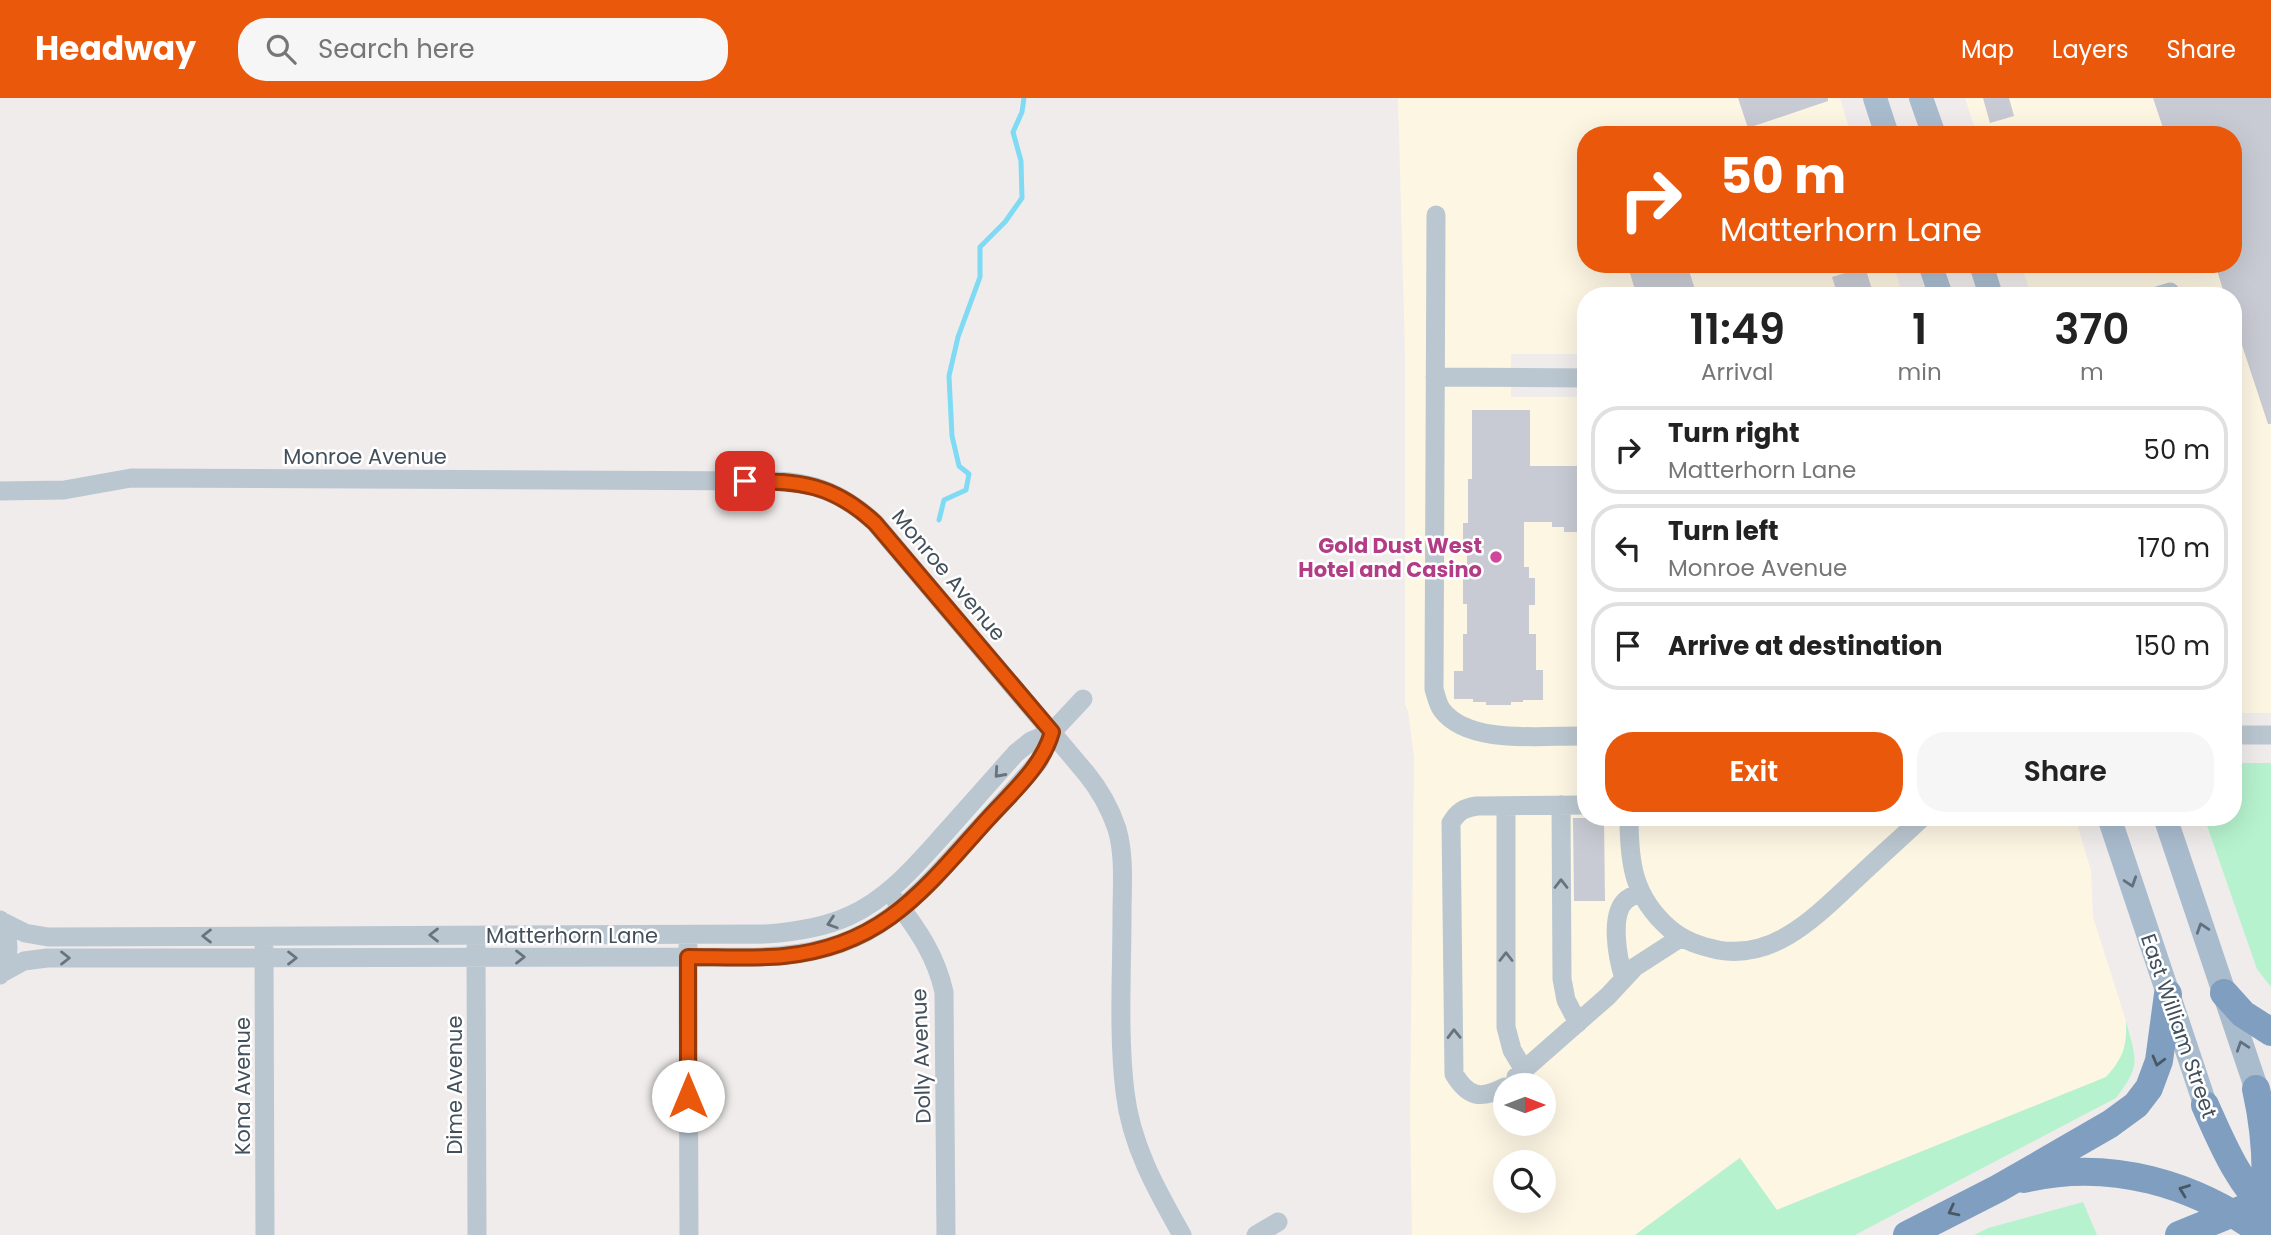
<!DOCTYPE html>
<html lang="en">
<head>
<meta charset="utf-8">
<style>
  body { margin:0; font-family:Poppins,sans-serif; background:#f6f6f6; color:#222; height:100vh; display:flex; flex-direction:column; font-size:26px; white-space:nowrap }
  * { box-sizing:border-box; margin:0 }
  p { font-size:23px; color:#767676 }
  .icon { flex:none; width:38px; height:38px; fill:none; stroke:currentColor; stroke-width:2; stroke-linecap:round; stroke-linejoin:round }
  .map { position:relative; flex:1; overflow:hidden }
  .sheet { position:absolute; left:1577px; top:189px; width:665px; height:539px; display:flex; flex-direction:column; background:#fff; border-radius:28px; box-shadow:0 7px 28px #0002 }
  .sheet>* { flex:none }
  .banner { position:absolute; left:1577px; top:28px; width:665px; height:147px; border-radius:28px; box-shadow:0 7px 28px #0002; background:#ea580c; color:#fff; overflow:hidden }
  .needle { width:46px; rotate:90deg }
  .controls { position:absolute; left:1493px; top:975px; display:grid; gap:14px }
  .controls a { display:grid; place-items:center; width:63px; height:63px; border-radius:50%; background:#fff; box-shadow:0 7px 28px #0002; font-size:35px }
  .pin { position:absolute; display:grid; place-items:center; width:60px; height:60px; color:#fff; margin:-30px; border-radius:14px; box-shadow:0 4px 10px #0006 }
  .me { position:absolute; width:77px; margin:-38px; rotate:0deg; stroke-linejoin:round; filter:drop-shadow(0 0 5px #0008) }
  .turn { display:flex; align-items:center; gap:24px; height:147px; padding:0 28px; font-size:32px }
  .turn .icon { width:91px; height:91px; stroke-width:2.5 }
  .turn b { display:block; font-size:49px; line-height:60px }
  .eta { display:flex; justify-content:space-evenly; align-items:center; height:119px; text-align:center }
  .eta b { font-size:42px; font-weight:600; line-height:49px }
  .primary-button { display:flex; gap:14px; margin-top:auto; padding:14px 28px }
  .primary-button a { flex:1; height:80px; border-radius:28px; background:#ea580c; color:#fff; font-size:28px; font-weight:600; line-height:80px; text-align:center }
  .primary-button a+a { background:#f6f6f6; color:#222 }
  ul { padding:0; list-style:none }
  li { display:flex; align-items:center; gap:21px; height:88px; margin:0 14px 10px; padding:0 14px; border:4px solid #e0e0e0; border-radius:28px }
  li div { flex:1 }
  li b { display:block; font-size:26px }
  li em { font-style:normal }
  header { display:flex; align-items:center; gap:42px; box-sizing:border-box; height:98px; padding:0 35px; background:#ea580c; color:#fff }
  header strong { font-size:33px }
  nav { display:flex; gap:38px; margin-inline-start:auto; font-size:24px }
  .search { width:490px; height:63px; background:#f6f6f6; display:flex; align-items:center; gap:18px; box-sizing:border-box; padding:0 24px; border-radius:28px; color:#767676; font-size:26px }
  .map>svg:first-child { display:block }
  .commercial { fill:#fdf6e3; fill-rule:evenodd }
  .green { fill:#b6f2ce }
  .lines { fill:none; stroke-linecap:round; stroke-linejoin:round }
  .stream { stroke:#7fdaf3; stroke-width:5 }
  .building { fill:#c8cbd3 }
  .minor { stroke:#bbc7d0; stroke-width:19 }
  .major { stroke:#a9bcce; stroke-width:24 }
  .highway { stroke:#7f9ec0; stroke-width:28 }
  .oneway { stroke:#67747e }
  .oneway2 { stroke:#62707e }
  .oneway3 { stroke:#495865 }
  .route-casing { stroke:#983908; stroke-width:18 }
  .route { stroke:#ea580c; stroke-width:12 }
  .hotel-dot { fill:#d1479c; stroke:#fff; stroke-width:2.5 }
  .labels { text-anchor:middle; dominant-baseline:central; stroke-width:5; stroke-linejoin:round; paint-order:stroke }
  .street-label { font-size:21px; fill:#43505b; stroke:#fff }
  .hotel-label { font-size:21px; font-weight:bold; fill:#b23c85; stroke:#fff; text-anchor:end }
</style>
</head>
<body>
<header>
<strong>Headway</strong>
<div class="search"><svg class="icon" aria-label="search" viewBox="0 0 24 24"><circle cx="10" cy="10" r="6"/><path d="M15 15l6 6"/></svg>Search here</div>
<nav><a>Map</a><a>Layers</a><a>Share</a></nav>
</header>
<div class="map">
<svg width="2271" height="1137" viewBox="0 0 2271 1137">
  <rect width="100%" height="100%" fill="#f0ecec"/>
  <path class="commercial" d="M 1398,0 L 1840,0 L 1851,37 L 1586,37 L 1586,166 L 1893,166 L 1903,198 L 1586,198 L 1585,256 L 1511,256 L 1511,299 L 1585,299 L 1586,719 L 2075,719 L 2091,773 L 2093,819 L 2126,923 L 2127,942 L 2120,964 L 2106,979 L 1776,1112 L 1739,1060 L 1635,1137 L 1412,1137 L 1410,1014 L 1414,660 L 1408,613 L 1405,607 L 1405,256 ZM 1505,987 L 1544,987 L 1544,1026 L 1505,1026 ZM 1505,1064 L 1544,1064 L 1544,1102 L 1505,1102 Z
    M 1965,0 L 2271,0 L 2271,615 L 2233,615 L 2233,198 L 2031,198 L 2021,166 L 2233,166 L 2233,37 L 1977,37 Z"/>
  <path class="green" d="M 2233,665 L 2271,665 L 2271,889 L 2257,871 L 2204,719 L 2233,719 Z
    M 2126,923 C 2136,962 2142,966 2116,1000 L 1855,1137 L 1635,1137 L 1740,1060 L 1777,1112 L 2106,979 C 2123,960 2127,949 2126,923 Z
    M 2083,1104 L 2097,1137 L 1974,1137 L 1988,1130 Z"/>
  <g class="lines">
    <path class="stream" d="M 939,422 L 944,402 L 966,392 L 969,376 L 959,368 L 952,338 L 949,278 L 958,239 L 980,179 L 980,149 L 1005,124 L 1022,100 L 1021,63 L 1013,34 L 1022,14 L 1024,0"/>
  </g>
  <path class="building" d="M 1738,0 L 1828,0 L 1828,3 L 1748,30 Z
    M 1983,0 L 2009,0 L 2014,18 L 1990,25 Z
    M 2153,0 L 2271,0 L 2271,326 L 2268,326 L 2233,220 L 2233,198 L 2225,198 L 2215,166 L 2233,166 L 2233,37 L 2172,37 L 2169,28 L 2163,30 Z
    M 1627,166 L 1687,166 L 1697,198 L 1637,198 Z
    M 1865,169 L 1874,198 L 1838,198 L 1832,179 Z
    M 1472,312 L 1530,312 L 1530,368 L 1586,368 L 1586,434 L 1564,434 L 1564,429 L 1552,429 L 1552,424 L 1524,424 L 1524,469 L 1529,469 L 1529,480 L 1535,480 L 1535,507 L 1529,507 L 1529,536 L 1536,536 L 1536,572 L 1543,572 L 1543,602 L 1523,602 L 1523,604 L 1511,604 L 1511,607 L 1486,607 L 1486,604 L 1473,604 L 1473,601 L 1454,601 L 1454,573 L 1463,573 L 1463,536 L 1467,536 L 1467,506 L 1463,506 L 1463,480 L 1467,480 L 1467,450 L 1463,450 L 1463,425 L 1468,425 L 1468,381 L 1472,381 Z
    M 1573,720 L 1604,720 L 1605,803 L 1574,803 Z"/>
  <g class="lines">
    <path class="minor" d="M 1436,117 L 1434,591 C 1436,598 1438,607 1442,612 C 1469,648 1545,637 1586,638
      M 2157,198 L 2170,194
      M 1435,279 L 1586,280
      M 0,393 L 64,392 L 131,380 L 773,383 C 813,383 845,397 875,425 L 1086,675 C 1100,692 1110,710 1117,731 C 1125,759 1122,788 1122,817 C 1122,875 1118,936 1125,994 C 1131,1047 1156,1091 1182,1137
      M 2233,637 L 2271,637
      M 1561,707 L 1562,881 L 1566,902 L 1578,925
      M 1506,708 L 1506,929 L 1512,952 L 1524,972
      M 1629,719 C 1629,765 1633,799 1670,831 C 1684,843 1700,848 1718,852 C 1776,862 1817,817 1856,781 C 1878,760 1901,740 1923,719
      M 896,803 C 918,832 936,858 944,894 L 946,1137
      M 0,822 C 11,841 11,858 0,877
      M 1,823 L 25,835 L 48,839 L 766,836 C 795,834 823,830 849,818 C 889,800 916,767 945,735 C 969,708 992,682 1016,655 L 1031,643 L 1052,634
      M 688,848 L 689,1137
      M 476,849 L 477,1137
      M 264,850 L 265,1137
      M 0,876 L 24,863 L 47,860 L 758,859 C 863,856 901,817 967,743 C 991,717 1016,690 1039,663 L 1052,634 L 1083,601
      M 1624,880 C 1618,862 1609,817 1626,802 C 1630,799 1636,796 1641,794
      M 1516,979 L 1608,898 L 1635,869 L 1680,840
      M 1505,989 C 1480,1002 1468,999 1454,976 L 1451,725 C 1458,713 1464,710 1477,708 L 1586,707
      M 1256,1137 L 1278,1124"/>
    <path class="major" d="M 1875,0 L 1887,37
      M 1921,0 L 1934,37
      M 1930,166 L 1941,198
      M 1981,166 L 1991,198
      M 2109,719 L 2211,1024
      M 2165,719 L 2262,1007"/>
    <path class="highway" d="M 2224,895 L 2243,916 L 2271,934
      M 2256,991 C 2267,1040 2269,1088 2260,1137
      M 2205,1007 C 2222,1045 2238,1085 2270,1114
      M 2024,1081 C 2110,1060 2196,1086 2265,1137
      M 1907,1137 L 1999,1090 L 2110,1026 L 2136,1007 L 2149,990 L 2159,963 L 2168,896
      M 2179,1137 L 2243,1111"/>
  </g>
  <defs><path id="oneway-chevron" d="M-2-3.5L2.5 0L-2 3.5" fill="none" stroke-width="1.6" stroke-linecap="round" stroke-linejoin="round" transform="scale(1.75)"/></defs>
  <g class="oneway">
    <use href="#oneway-chevron" transform="translate(999 675) rotate(132)"/>
    <use href="#oneway-chevron" transform="translate(1561 786) rotate(-90)"/>
    <use href="#oneway-chevron" transform="translate(832 825) rotate(162)"/>
    <use href="#oneway-chevron" transform="translate(434 837) rotate(180)"/>
    <use href="#oneway-chevron" transform="translate(207 838) rotate(180)"/>
    <use href="#oneway-chevron" transform="translate(520 859)"/>
    <use href="#oneway-chevron" transform="translate(1506 859) rotate(-90)"/>
    <use href="#oneway-chevron" transform="translate(65 860)"/>
    <use href="#oneway-chevron" transform="translate(292 860)"/>
    <use href="#oneway-chevron" transform="translate(1454 936) rotate(-91)"/>
  </g>
  <g class="oneway2">
    <use href="#oneway-chevron" transform="translate(2131 784) rotate(72)"/>
    <use href="#oneway-chevron" transform="translate(2202 830) rotate(-108)"/>
    <use href="#oneway-chevron" transform="translate(2242 948) rotate(-109)"/>
  </g>
  <g class="oneway3">
    <use href="#oneway-chevron" transform="translate(2158 963) rotate(105)"/>
    <use href="#oneway-chevron" transform="translate(2184 1092) rotate(-159)"/>
    <use href="#oneway-chevron" transform="translate(1953 1113) rotate(153)"/>
  </g>
  <g class="lines">
    <g class="route-casing">
      <path id="route" d="M 688,998 L 688,859 C 719,859 752,861 784,858 C 883,848 924,792 986,723 C 1010,696 1042,670 1052,634 L 875,425 C 833,386 800,383 745,383"/>
    </g>
    <use href="#route" class="route"/>
  </g>
  <circle class="hotel-dot" cx="1496" cy="459" r="7"/>
  <g class="labels">
    <g class="street-label">
      <text x="365" y="358">Monroe Avenue</text>
      <text transform="translate(949 477) rotate(50)">Monroe Avenue</text>
      <text x="572" y="837">Matterhorn Lane</text>
      <text transform="translate(2179 928) rotate(71)">East William Street</text>
      <text transform="translate(921 958) rotate(-92)">Dolly Avenue</text>
      <text transform="translate(454 987) rotate(-90)">Dime Avenue</text>
      <text transform="translate(242 988) rotate(-90)">Kona Avenue</text>
    </g>
    <g class="hotel-label">
      <text x="1482" y="447">Gold Dust West<tspan x="1482" dy="24">Hotel and Casino</tspan></text>
    </g>
  </g>
</svg>
<div class="controls">
<a><svg class="needle" viewBox="-14 -14 28 28"><path d="M0-13l5 13h-10z" fill="#e53935"/><path d="M0 13l5-13h-10z" fill="#767676"/></svg></a>
<a><svg class="icon" aria-label="search" viewBox="0 0 24 24"><circle cx="10" cy="10" r="6"/><path d="M15 15l6 6"/></svg></a>
</div>
<div class="pin" style="left:745px;top:383px;background:#d93025"><svg class="icon" aria-label="arrive" viewBox="0 0 24 24"><path d="M6 21V4h12l-3 4 3 4H6"/></svg></div>
<svg class="me" style="left:688px;top:998px" viewBox="-20 -20 40 40"><circle r="19" fill="#fff"/><path d="M0-13L10 11 0 6-10 11z" fill="#ea580c"/></svg>
<div class="banner">
<div class="turn"><svg class="icon" aria-label="right" viewBox="0 0 24 24"><path d="M7 20v-9h11M14 6l5 5-5 5"/></svg><div><b>50 m</b>Matterhorn Lane</div></div>
</div>
<section class="sheet">
<div class="eta">
<div><b>11:49</b><p>Arrival</p></div>
<div><b>1</b><p>min</p></div>
<div><b>370</b><p>m</p></div>
</div>
<ul>
<li><svg class="icon" aria-label="right" viewBox="0 0 24 24"><path d="M7 20v-9h11M14 6l5 5-5 5"/></svg><div><b>Turn right</b><p>Matterhorn Lane</p></div><em>50 m</em></li>
<li><svg class="icon" aria-label="left" viewBox="0 0 24 24"><path d="M17 20v-9H6M10 6l-5 5 5 5"/></svg><div><b>Turn left</b><p>Monroe Avenue</p></div><em>170 m</em></li>
<li><svg class="icon" aria-label="arrive" viewBox="0 0 24 24"><path d="M6 21V4h12l-3 4 3 4H6"/></svg><div><b>Arrive at destination</b></div><em>150 m</em></li>
</ul>
<div class="primary-button"><a>Exit</a><a>Share</a></div>
</section>
</div>
</body>
</html>
